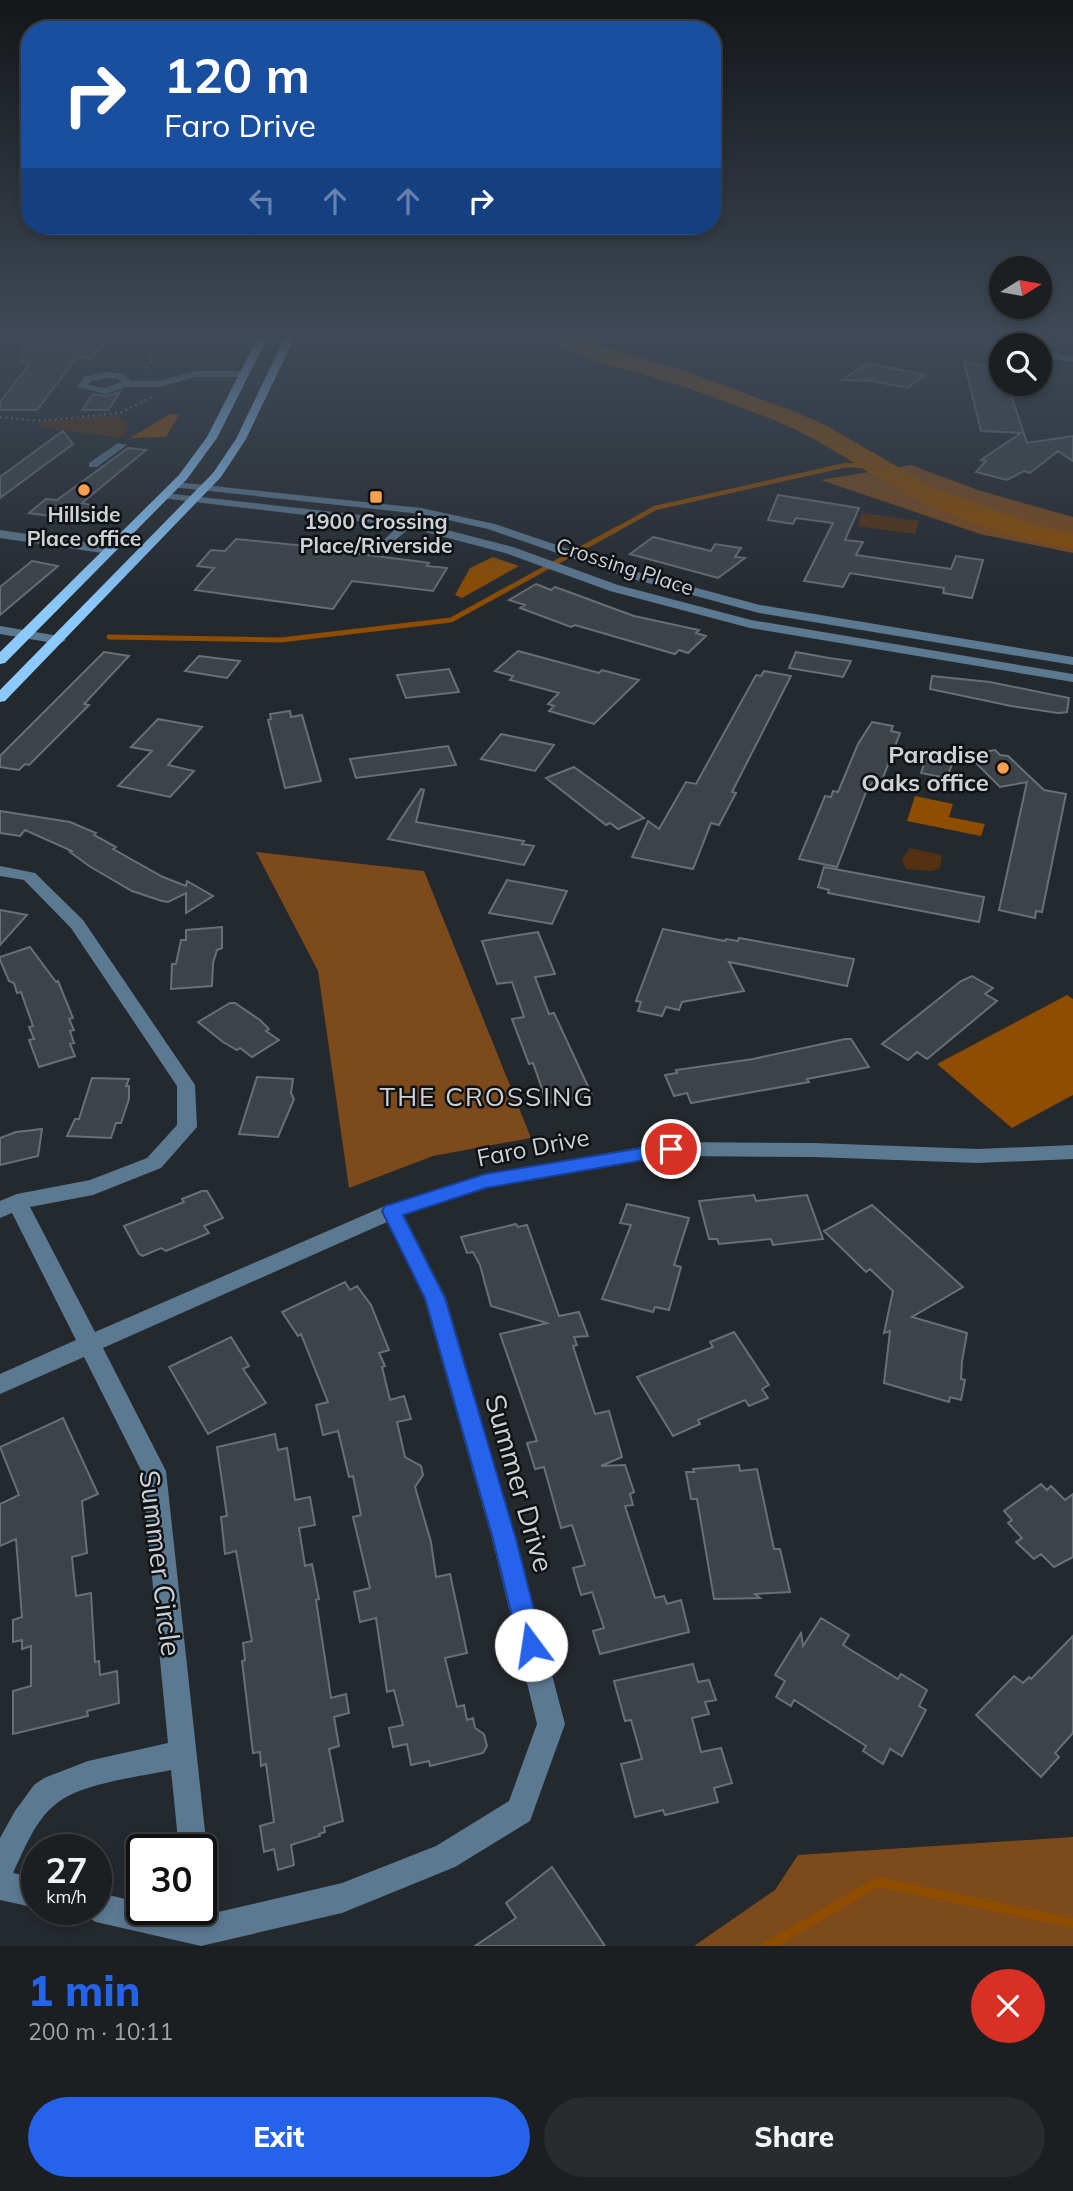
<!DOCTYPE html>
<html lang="en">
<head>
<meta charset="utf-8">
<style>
  body { margin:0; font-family:Mulish,sans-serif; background:#282c2f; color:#f1f3f6; height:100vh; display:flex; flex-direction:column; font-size:26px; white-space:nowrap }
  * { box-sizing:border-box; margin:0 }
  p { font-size:23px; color:#a0a2a5 }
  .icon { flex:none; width:38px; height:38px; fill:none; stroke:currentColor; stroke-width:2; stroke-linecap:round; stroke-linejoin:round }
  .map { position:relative; height:1946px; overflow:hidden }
  .drawer { display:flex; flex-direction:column; background:#1b1f22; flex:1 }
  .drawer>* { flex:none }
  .top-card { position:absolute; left:21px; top:21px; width:700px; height:214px; border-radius:28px; box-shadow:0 4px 10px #0003,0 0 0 2px #393d40; background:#1a4fa0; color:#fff; overflow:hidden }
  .needle { width:46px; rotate:79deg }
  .tools { position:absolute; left:989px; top:256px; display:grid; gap:14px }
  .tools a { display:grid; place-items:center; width:63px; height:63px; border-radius:50%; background:#1b1f22; box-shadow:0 4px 10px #0003,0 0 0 2px #393d40; font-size:35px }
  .speed { position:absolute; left:21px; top:1834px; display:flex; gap:14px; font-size:35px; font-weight:700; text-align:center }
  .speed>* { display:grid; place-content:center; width:91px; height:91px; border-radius:50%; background:#1b1f22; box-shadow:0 4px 10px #0003,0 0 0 2px #393d40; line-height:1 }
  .speed small { font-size:18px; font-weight:400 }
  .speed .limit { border:4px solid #111; border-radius:10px; background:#fff; color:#111 }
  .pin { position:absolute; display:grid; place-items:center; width:60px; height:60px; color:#fff; margin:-30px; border:4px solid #fff; border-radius:50%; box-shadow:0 2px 7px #0007 }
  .me { position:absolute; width:77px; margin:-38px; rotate:346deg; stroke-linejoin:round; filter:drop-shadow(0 0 5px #0008) }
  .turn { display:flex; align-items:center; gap:24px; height:147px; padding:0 28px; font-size:32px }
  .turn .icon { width:91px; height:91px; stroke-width:2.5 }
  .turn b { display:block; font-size:49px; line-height:60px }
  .lanes { display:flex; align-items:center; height:66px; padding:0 28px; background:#0003; justify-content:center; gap:35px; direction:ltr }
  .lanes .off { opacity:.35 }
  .round { display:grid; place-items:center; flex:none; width:74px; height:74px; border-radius:37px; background:#282c2f }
  .head { display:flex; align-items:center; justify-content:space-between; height:119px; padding:0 28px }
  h1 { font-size:42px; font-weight:800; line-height:52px; color:#2563eb }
  .cta { display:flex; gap:14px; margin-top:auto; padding:14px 28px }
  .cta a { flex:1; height:80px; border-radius:42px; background:#2563eb; color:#fff; font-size:28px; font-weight:800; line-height:80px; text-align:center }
  .cta a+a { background:#282c2f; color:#f1f3f6 }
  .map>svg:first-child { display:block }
  .green { fill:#543112 }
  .forest { fill:#7d4a1b }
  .water { fill:#8e4d01 }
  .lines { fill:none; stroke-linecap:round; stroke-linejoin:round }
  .stream-far2 { stroke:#8e4d01; stroke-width:4.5 }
  .stream-far1 { stroke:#8e4d01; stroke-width:5 }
  .stream { stroke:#8e4d01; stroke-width:10 }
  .river { fill:#8e4d01; fill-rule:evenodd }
  .building { fill:#3d4348; stroke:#697075; stroke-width:2 }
  .path { stroke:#707479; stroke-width:2.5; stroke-dasharray:2 3.5; stroke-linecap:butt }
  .minor { fill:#5c7992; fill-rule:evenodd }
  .major { fill:#8ccafe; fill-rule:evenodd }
  .route { fill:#2563eb; stroke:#184099; stroke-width:2 }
  .poi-dot { fill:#fa9f4f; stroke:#0f1214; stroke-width:2.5 }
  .labels { text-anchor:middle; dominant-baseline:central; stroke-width:5; stroke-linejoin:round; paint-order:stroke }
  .far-poi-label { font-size:21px; font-weight:bold; fill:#ced1d5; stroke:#0f1214 }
  .far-street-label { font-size:21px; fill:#ced1d5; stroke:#0f1214 }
  .poi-label { font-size:24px; font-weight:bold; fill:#ced1d5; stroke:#0f1214; text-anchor:end }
  .street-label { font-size:24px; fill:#ced1d5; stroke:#0f1214 }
  .neighbourhood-label { font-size:26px; letter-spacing:2px; fill:#ced1d5; stroke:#0f1214 }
  .near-street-label { font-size:28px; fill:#ced1d5; stroke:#0f1214 }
</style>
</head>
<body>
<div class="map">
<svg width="1073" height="1946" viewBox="0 0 1073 1946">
  <rect width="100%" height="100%" fill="#24292e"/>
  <path class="green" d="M 120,415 L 129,427 L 121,438 L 39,427 L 41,422 Z
    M 862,513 L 919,521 L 915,534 L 857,526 Z
    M 910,848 L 942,855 L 940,868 L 932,871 L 906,869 L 902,860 Z"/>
  <path class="forest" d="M 911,465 L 981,491 L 1073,517 L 1073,553 L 980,534 L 821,480 Z
    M 256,852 L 424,871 L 531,1138 L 433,1156 L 349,1188 L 318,971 Z
    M 1073,1837 L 1073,1946 L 694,1946 L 775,1890 L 798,1855 Z"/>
  <path class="water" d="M 170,414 L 179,415 L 166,437 L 130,438 Z
    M 493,557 L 519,566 L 462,598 L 455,595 L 470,568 Z
    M 915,796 L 953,804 L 949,817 L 985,824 L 981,836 L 907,821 Z
    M 1067,995 L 1073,999 L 1073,1095 L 1012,1128 L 937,1064 Z"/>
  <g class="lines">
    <path class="stream-far2" d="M 614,531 L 655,508 L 846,465 L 881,467"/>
    <path class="stream-far1" d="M 109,637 L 281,640 L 451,620 L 617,529"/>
    <path class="stream" d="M 768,1946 L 878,1882 L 1073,1923"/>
    <path class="river" d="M 550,339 L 578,339 L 685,371 L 793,411 L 825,425 L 935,488 L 1039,526 L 1073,533 L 1073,549 C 1020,539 965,523 916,499 C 878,481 844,454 806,435 C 769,416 728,403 688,388 C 664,379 559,355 550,339 Z"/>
  </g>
  <path class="building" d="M 22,339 L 107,339 L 91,358 L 77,357 L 37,410 L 0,410 L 0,402 L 29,365 L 22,364 Z
    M 964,362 L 1001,369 L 1001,383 L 1007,383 L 1027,443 L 1073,436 L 1073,461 L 1058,451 L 1030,473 L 1024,471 L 1007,480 L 976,472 L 986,461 L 981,460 L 1021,433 L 981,431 Z
    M 867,363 L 925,375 L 907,388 L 873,381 L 842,380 Z
    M 120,392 L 108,410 L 82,410 L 93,394 L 107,396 Z
    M 63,431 L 73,444 L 0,498 L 0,477 Z
    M 128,448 L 146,450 L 82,503 L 95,506 L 93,522 L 29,513 L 46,499 L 57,500 Z
    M 778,495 L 859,508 L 845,540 L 863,542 L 856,555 L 951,569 L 956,556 L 983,560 L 972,598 L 943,593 L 944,588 L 850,573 L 843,587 L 804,581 L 833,523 L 796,518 L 793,524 L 768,520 Z
    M 653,537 L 711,551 L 715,544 L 741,548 L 735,557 L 745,558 L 718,578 L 630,554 Z
    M 236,539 L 326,548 L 329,544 L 356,546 L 351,553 L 423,562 L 429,563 L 427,566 L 447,568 L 433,591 L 352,581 L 333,609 L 195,590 L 214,568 L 197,566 L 211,550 L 225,551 Z
    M 32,561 L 58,566 L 0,615 L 0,587 Z
    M 536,584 L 551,590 L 555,587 L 634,616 L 699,630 L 696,633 L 706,636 L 688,653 L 679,650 L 675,654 L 575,625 L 571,627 L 520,608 L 525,605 L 509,600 Z
    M 518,651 L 599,673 L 602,670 L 639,680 L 594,724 L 549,711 L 554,706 L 548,704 L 559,693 L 510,680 L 513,676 L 495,671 Z
    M 104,652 L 129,656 L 84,704 L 89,705 L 29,765 L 25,764 L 19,770 L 0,767 L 0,756 Z
    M 796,652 L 829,658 L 851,661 L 843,677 L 789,668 Z
    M 199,656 L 240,661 L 227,678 L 185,671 Z
    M 449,669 L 459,692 L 406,698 L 397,675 Z
    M 764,671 L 791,676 L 732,792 L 736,793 L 719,825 L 711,823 L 693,869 L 632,857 L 648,821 L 659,829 L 686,782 L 696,784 L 756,675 L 761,676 Z
    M 932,676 L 990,682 L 1069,698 L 1067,712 L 1058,713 L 1011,706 L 930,689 Z
    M 290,711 L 291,717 L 302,715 L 321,781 L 285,788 L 268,720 L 271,719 L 270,714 Z
    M 158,719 L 202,727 L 168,765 L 194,771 L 170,797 L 118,786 L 152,751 L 131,747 Z
    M 872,722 L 893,726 L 891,731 L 900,733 L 881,783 L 873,782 L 868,787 L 837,867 L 799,859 L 825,796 L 831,797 L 833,791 L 838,792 L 858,744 Z
    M 501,734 L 554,745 L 535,771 L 481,759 Z
    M 448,746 L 456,765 L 356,778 L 350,759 Z
    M 995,750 L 1000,755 L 1008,756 L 1044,790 L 1066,794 L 1042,912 L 1036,911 L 1035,918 L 999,910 L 1027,782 L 1000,787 L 968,755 Z
    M 927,756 L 953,761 L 947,778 L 921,773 Z
    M 574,767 L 606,790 L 644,818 L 618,829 L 610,823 L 606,825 L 546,778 Z
    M 421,789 L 424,790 L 416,822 L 524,841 L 522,844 L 534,846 L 524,865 L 388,839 Z
    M 0,811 L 70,822 L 96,833 L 94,835 L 116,847 L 113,849 L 163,877 L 186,886 L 187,881 L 213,896 L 186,913 L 186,893 L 168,902 L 162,901 L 132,891 L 89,866 L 70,852 L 72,851 L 25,830 L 20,836 L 0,833 Z
    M 824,867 L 984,897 L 979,922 L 828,893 L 829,890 L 818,887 Z
    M 507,880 L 567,891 L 552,924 L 489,913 Z
    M 0,910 L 27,915 L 0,945 Z
    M 222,927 L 222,948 L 217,950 L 213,963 L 212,986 L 171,989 L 172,964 L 176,964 L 181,940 L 186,940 L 186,930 Z
    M 663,929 L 725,941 L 726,939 L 738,941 L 739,938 L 854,959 L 847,986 L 729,962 L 744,991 L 682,1002 L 679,1010 L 666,1007 L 662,1016 L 638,1011 L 641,1002 L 636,1001 Z
    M 538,932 L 555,974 L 535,977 L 549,1014 L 554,1013 L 592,1095 L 547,1103 L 533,1063 L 529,1064 L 512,1019 L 524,1017 L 512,982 L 497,984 L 482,941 Z
    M 30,947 L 56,982 L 58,981 L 73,1018 L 69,1019 L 74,1030 L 70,1031 L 74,1043 L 70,1044 L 75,1056 L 39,1067 L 29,1040 L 34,1039 L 29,1027 L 33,1026 L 21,992 L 17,993 L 14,983 L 9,981 L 0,960 L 0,957 Z
    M 972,976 L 993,988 L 985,994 L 997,1001 L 927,1059 L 917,1052 L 908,1060 L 882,1044 L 961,981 Z
    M 230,1003 L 235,1003 L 260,1020 L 269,1029 L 266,1031 L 279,1040 L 252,1057 L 240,1048 L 237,1050 L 223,1042 L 198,1022 Z
    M 845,1039 L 851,1039 L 869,1067 L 807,1079 L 809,1082 L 691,1103 L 687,1093 L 674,1096 L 665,1075 L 677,1073 L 676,1070 L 753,1059 Z
    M 257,1077 L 293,1079 L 291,1093 L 294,1099 L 278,1137 L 239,1134 Z
    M 92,1078 L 129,1079 L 126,1086 L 129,1086 L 129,1099 L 121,1123 L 116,1123 L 111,1138 L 67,1136 L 75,1119 L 79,1119 Z
    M 42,1129 L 38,1156 L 0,1165 L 0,1138 L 16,1132 Z
    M 202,1191 L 207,1191 L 223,1218 L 204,1226 L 209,1233 L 166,1251 L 161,1248 L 143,1256 L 139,1254 L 124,1226 L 184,1202 L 182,1199 Z
    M 754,1195 L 756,1201 L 807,1195 L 823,1239 L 773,1245 L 771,1239 L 719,1244 L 717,1239 L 709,1239 L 699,1201 Z
    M 627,1204 L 689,1218 L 674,1265 L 681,1267 L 669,1310 L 655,1307 L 653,1312 L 602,1299 L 631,1225 L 620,1223 Z
    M 872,1205 L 963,1287 L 912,1317 L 967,1333 L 962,1361 L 961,1379 L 965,1380 L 961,1400 L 950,1397 L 949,1402 L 884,1383 L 890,1331 L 884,1333 L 893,1291 L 870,1269 L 866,1272 L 824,1231 Z
    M 516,1224 L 518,1227 L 527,1225 L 559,1316 L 579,1312 L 588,1336 L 574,1337 L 577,1345 L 573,1346 L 595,1414 L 609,1411 L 622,1457 L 601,1466 L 625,1465 L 634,1492 L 630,1494 L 633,1505 L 625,1506 L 655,1598 L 664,1596 L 667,1604 L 681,1600 L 689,1632 L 600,1654 L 593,1631 L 604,1628 L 592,1592 L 581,1595 L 573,1568 L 585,1565 L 572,1525 L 561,1528 L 544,1467 L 535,1469 L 527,1443 L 537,1441 L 500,1334 L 547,1323 L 491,1306 L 480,1265 L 473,1252 L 467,1253 L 461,1237 Z
    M 345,1282 L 350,1290 L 357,1286 L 371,1305 L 389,1350 L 379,1353 L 385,1366 L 382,1367 L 390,1400 L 404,1396 L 411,1419 L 397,1422 L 405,1457 L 421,1466 L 423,1475 L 415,1487 L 431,1542 L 436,1577 L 450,1574 L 467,1653 L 445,1658 L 457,1707 L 464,1705 L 467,1720 L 473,1718 L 475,1728 L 484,1734 L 487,1746 L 483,1753 L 430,1766 L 429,1761 L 411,1765 L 407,1744 L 393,1747 L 389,1728 L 403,1725 L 394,1690 L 387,1692 L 376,1618 L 360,1622 L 354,1592 L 370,1588 L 353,1517 L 361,1515 L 353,1476 L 349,1477 L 338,1431 L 323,1435 L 316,1405 L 328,1402 L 301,1334 L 298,1336 L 282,1312 Z
    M 734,1332 L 769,1385 L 762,1389 L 768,1398 L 749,1406 L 745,1400 L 698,1420 L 700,1424 L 673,1436 L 637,1377 L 713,1347 L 710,1342 Z
    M 231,1337 L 249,1366 L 243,1369 L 266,1403 L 208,1434 L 169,1367 Z
    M 63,1418 L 98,1494 L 82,1501 L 87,1553 L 72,1557 L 76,1596 L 91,1593 L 95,1662 L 99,1661 L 100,1675 L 117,1671 L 119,1703 L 87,1711 L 88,1716 L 13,1734 L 13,1691 L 31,1686 L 31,1646 L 22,1649 L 22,1640 L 13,1642 L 13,1620 L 22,1617 L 16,1539 L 0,1546 L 0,1504 L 19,1495 L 0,1447 Z
    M 275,1434 L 278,1450 L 287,1448 L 295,1500 L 310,1497 L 315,1525 L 299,1528 L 305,1566 L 312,1564 L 319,1599 L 316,1600 L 331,1698 L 346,1694 L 349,1713 L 334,1717 L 339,1746 L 329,1749 L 343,1821 L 324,1827 L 325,1832 L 319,1834 L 320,1836 L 291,1845 L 294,1865 L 278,1870 L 274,1849 L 264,1852 L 260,1826 L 274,1822 L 266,1764 L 261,1766 L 260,1752 L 253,1753 L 242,1661 L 245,1660 L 243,1643 L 252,1641 L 236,1551 L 225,1554 L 221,1517 L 227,1516 L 217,1447 Z
    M 739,1465 L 740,1471 L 757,1469 L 774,1549 L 780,1549 L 790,1592 L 755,1594 L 760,1598 L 714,1599 L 697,1499 L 691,1499 L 686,1472 L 694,1472 L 693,1469 Z
    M 1041,1484 L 1047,1490 L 1051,1486 L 1065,1500 L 1073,1494 L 1073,1557 L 1054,1567 L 1041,1554 L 1034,1559 L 1016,1542 L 1022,1538 L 1008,1523 L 1012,1520 L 1004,1511 Z
    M 821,1618 L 849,1635 L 843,1645 L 898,1679 L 901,1674 L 927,1690 L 919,1706 L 926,1710 L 902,1756 L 890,1749 L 883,1764 L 863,1751 L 866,1746 L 794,1700 L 791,1706 L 776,1697 L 785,1681 L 775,1675 L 801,1633 L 803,1646 Z
    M 1073,1636 L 1073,1733 L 1055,1753 L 1059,1757 L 1041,1777 L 976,1715 L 1014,1676 L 1023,1683 L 1029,1677 L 1031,1679 Z
    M 693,1664 L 698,1682 L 709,1680 L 716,1700 L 705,1702 L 709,1714 L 692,1718 L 701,1752 L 721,1748 L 732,1783 L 714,1788 L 718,1802 L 665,1815 L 663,1810 L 635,1817 L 621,1764 L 642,1759 L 631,1720 L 625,1721 L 614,1681 Z
    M 552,1867 L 605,1946 L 475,1946 L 516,1918 L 506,1903 Z"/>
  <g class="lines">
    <path class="path" d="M 10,339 L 35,341 L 40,348 L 149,340 L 152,359 L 145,372
      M 0,417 L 40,421 L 120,413 L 152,397"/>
    <path class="minor" d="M 227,339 L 263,339 L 266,341 L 261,344 Z
      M 958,339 L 976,339 L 1005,345 L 1001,345 L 1001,349 Z
      M 1040,350 L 1073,356 L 1073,362 L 1040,356 Z
      M 196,371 L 245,371 L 250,374 L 245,377 L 196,377 L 159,387 L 126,387 L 106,394 L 77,387 L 84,377 L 107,372 L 124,374 L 131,381 L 159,381 ZM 107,378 L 118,379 L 121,382 L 105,388 L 88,385 L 91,381 Z
      M 118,443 L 127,445 L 97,467 L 89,467 L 89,463 Z
      M 176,482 L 421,508 L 495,524 L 637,572 L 760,605 L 1073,657 L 1073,665 L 759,613 L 629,578 L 488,529 L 421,514 L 172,487 L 170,485 Z
      M 165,493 L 405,520 L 414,515 L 420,518 L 416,522 L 513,547 L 618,585 L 751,620 L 1073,674 L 1073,682 L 750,628 L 610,591 L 505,553 L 410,528 L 388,546 L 382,542 L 398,526 L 161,498 L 159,496 Z
      M 0,530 L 109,546 L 115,550 L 109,554 L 0,538 Z
      M 0,626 L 59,636 L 66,640 L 59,644 L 0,634 Z
      M 0,866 L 35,873 L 83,920 L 195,1085 L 197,1127 L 161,1168 L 93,1195 L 30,1207 L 95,1332 L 385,1206 L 485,1174 L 671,1142 L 814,1143 L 978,1149 L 1073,1145 L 1073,1159 L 978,1163 L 814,1157 L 671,1156 L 486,1188 L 404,1215 L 446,1298 L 516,1539 L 565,1724 L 530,1821 L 455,1867 L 342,1913 L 201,1946 L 96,1922 L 86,1917 L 82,1909 L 96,1909 L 96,1892 L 142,1903 L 142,1909 L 185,1912 L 184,1909 L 201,1909 L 201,1895 L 209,1899 L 214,1913 L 342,1883 L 436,1846 L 509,1801 L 537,1724 L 492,1539 L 424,1298 L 387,1222 L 103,1348 L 166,1471 L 207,1850 L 201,1861 L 201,1850 L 179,1850 L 171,1770 C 139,1777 81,1783 56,1804 C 35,1820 24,1850 13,1873 L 37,1878 L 37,1908 L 0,1900 L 0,1838 L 15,1811 L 34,1785 L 44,1778 L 88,1761 L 168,1743 L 142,1472 L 84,1357 L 0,1394 L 0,1374 L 76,1340 L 12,1213 L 0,1218 L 0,1201 L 17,1194 L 90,1180 L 147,1158 L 177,1125 L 177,1086 L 71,928 L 24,880 L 0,876 Z"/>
    <path class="major" d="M 257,339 L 267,339 L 217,438 L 187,479 L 5,663 L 0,664 L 0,652 L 179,475 L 207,437 Z
      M 284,339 L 294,339 L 246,439 L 221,477 L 5,701 L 0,702 L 0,690 L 213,473 L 236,439 Z"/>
  </g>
  <linearGradient id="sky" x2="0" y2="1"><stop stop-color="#141719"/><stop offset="0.55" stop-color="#3f4957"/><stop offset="1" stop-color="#3f4957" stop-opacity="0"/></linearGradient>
  <rect width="1073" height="611" fill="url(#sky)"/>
  <path class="route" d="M 671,1143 L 678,1144 L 680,1149 L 678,1154 L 486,1188 L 403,1215 L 445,1298 L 516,1539 L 543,1645 L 540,1653 L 531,1656 L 523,1653 L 519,1645 L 493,1539 L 425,1298 L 382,1211 L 385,1206 L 485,1174 Z"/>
  <g class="poi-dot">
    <circle cx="84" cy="490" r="7"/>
    <rect x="369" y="490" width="14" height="14" rx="3.5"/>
    <circle cx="1003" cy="768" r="7"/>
  </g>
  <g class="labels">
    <g class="far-poi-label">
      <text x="84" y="514">Hillside<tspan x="84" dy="24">Place office</tspan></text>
      <text x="376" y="521">1900 Crossing<tspan x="376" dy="24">Place/Riverside</tspan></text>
    </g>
    <g class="far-street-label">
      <text transform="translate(625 566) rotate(18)">Crossing Place</text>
    </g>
    <g class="poi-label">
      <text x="989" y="754">Paradise<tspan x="989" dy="28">Oaks office</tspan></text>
    </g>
    <g class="street-label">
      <text transform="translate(533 1147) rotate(-11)">Faro Drive</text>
    </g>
    <g class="neighbourhood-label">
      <text x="487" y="1096">THE CROSSING</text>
    </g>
    <g class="near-street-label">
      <text transform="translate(520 1483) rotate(74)">Summer Drive</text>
      <text transform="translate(161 1563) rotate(83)">Summer Circle</text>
    </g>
  </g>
</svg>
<div class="tools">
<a><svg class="needle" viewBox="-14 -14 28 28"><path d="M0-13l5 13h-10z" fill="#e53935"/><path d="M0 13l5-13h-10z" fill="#a0a2a5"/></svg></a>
<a><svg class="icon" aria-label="search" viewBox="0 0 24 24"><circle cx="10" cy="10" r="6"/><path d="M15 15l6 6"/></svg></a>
</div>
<div class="speed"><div>27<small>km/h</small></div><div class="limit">30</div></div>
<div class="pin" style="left:671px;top:1149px;background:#d93025"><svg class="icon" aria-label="arrive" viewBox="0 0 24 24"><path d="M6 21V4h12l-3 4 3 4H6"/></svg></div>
<svg class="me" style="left:531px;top:1645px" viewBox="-20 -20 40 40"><circle r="19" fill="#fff"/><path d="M0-13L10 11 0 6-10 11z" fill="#2563eb"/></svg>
<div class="top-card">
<div class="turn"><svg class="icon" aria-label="right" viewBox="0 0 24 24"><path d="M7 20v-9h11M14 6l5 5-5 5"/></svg><div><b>120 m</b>Faro Drive</div></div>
<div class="lanes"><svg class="icon off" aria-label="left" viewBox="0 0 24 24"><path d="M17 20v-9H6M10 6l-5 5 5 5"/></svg><svg class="icon off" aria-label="ahead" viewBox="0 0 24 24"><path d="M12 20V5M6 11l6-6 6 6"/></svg><svg class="icon off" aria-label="ahead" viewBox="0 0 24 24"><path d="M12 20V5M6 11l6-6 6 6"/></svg><svg class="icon" aria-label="right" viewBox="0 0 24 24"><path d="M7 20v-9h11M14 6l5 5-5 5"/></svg></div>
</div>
</div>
<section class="drawer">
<div class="head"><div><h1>1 min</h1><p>200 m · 10:11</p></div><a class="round" style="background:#d93025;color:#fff"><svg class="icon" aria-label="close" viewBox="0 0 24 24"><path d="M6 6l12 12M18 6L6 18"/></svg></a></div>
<div class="cta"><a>Exit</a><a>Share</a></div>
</section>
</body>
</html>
